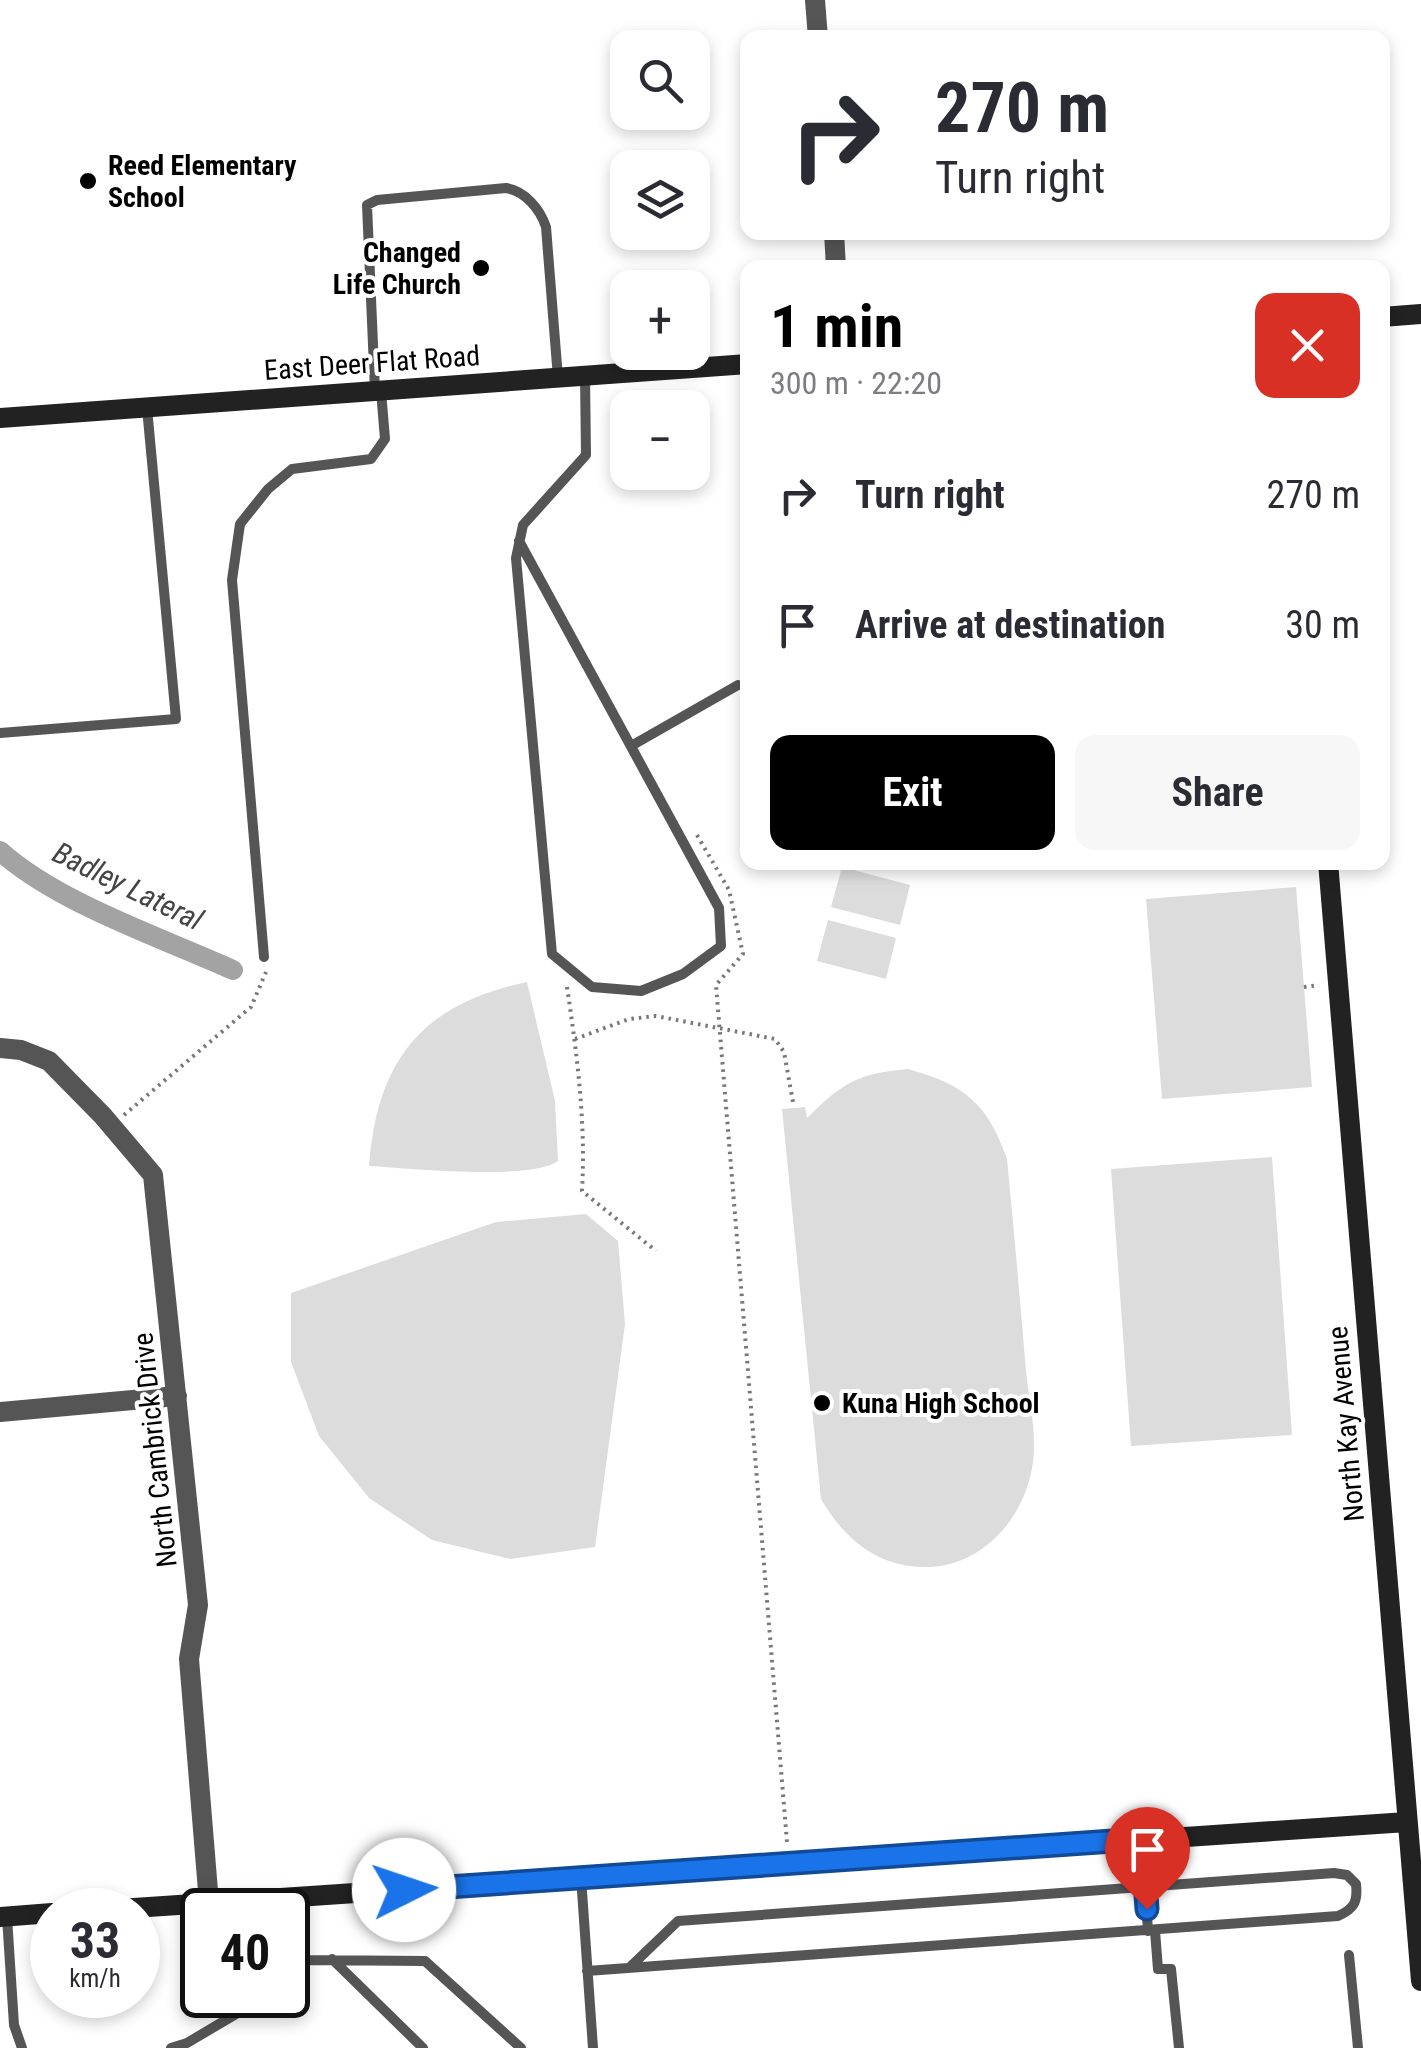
<!DOCTYPE html>
<html lang="en">
<head>
<meta charset="utf-8">
<style>
  body { margin:0; font-family:"Roboto Condensed",sans-serif; background:#f7f7f7; color:#2b2b33; height:100vh; display:flex; flex-direction:column; font-size:38px; white-space:nowrap }
  * { box-sizing:border-box; margin:0 }
  p { font-size:32px; color:#7c7c81 }
  .icon { flex:none; width:55px; height:55px; fill:none; stroke:currentColor; stroke-width:2; stroke-linecap:round; stroke-linejoin:round }
  .map { position:relative; flex:1; overflow:hidden }
  .details { position:absolute; left:740px; top:260px; width:650px; height:610px; display:flex; flex-direction:column; background:#fff; border-radius:20px; box-shadow:0 5px 15px #0003 }
  .details>* { flex:none }
  .hud { position:absolute; left:740px; top:30px; width:650px; height:210px; border-radius:20px; box-shadow:0 5px 15px #0003; background:#fff; color:#2b2b33; overflow:hidden }
  .tools { position:absolute; left:610px; top:30px; display:grid; gap:20px }
  .tools a { display:grid; place-items:center; width:100px; height:100px; border-radius:20px; background:#fff; box-shadow:0 5px 15px #0003; font-size:50px }
  .speed { position:absolute; left:30px; top:1888px; display:flex; gap:20px; font-size:50px; font-weight:700; text-align:center }
  .speed>* { display:grid; place-content:center; width:130px; height:130px; border-radius:50%; background:#fff; box-shadow:0 5px 15px #0003; line-height:1 }
  .speed small { font-size:25px; font-weight:400 }
  .speed .limit { border:5px solid #111; border-radius:15px; background:#fff; color:#111 }
  .pin { position:absolute; display:grid; place-items:center; width:85px; height:85px; color:#fff; margin:-102px -42px; border-radius:50% 50% 50% 0; rotate:-45deg; box-shadow:0 0 10px #0007 }
  .pin .icon { rotate:45deg }
  .me { position:absolute; width:110px; margin:-55px; rotate:86deg; stroke-linejoin:round; filter:drop-shadow(0 0 8px #0008) }
  .turn { display:flex; align-items:center; gap:35px; height:210px; padding:0 30px; font-size:45px }
  .turn .icon { width:130px; height:130px; stroke-width:2.5 }
  .turn b { display:block; font-size:70px; line-height:85px }
  .round { display:grid; place-items:center; flex:none; width:105px; height:105px; border-radius:20px; background:#f7f7f7 }
  .headline { display:flex; align-items:center; justify-content:space-between; height:170px; padding:0 30px }
  h1 { font-size:60px; font-weight:700; line-height:75px; color:#000 }
  .cta { display:flex; gap:20px; margin-top:auto; padding:20px 30px }
  .cta a { flex:1; height:115px; border-radius:20px; background:#000; color:#fff; font-size:40px; font-weight:700; line-height:115px; text-align:center }
  .cta a+a { background:#f7f7f7; color:#2b2b33 }
  ul { padding:0; list-style:none }
  li { display:flex; align-items:center; gap:30px; height:130px; padding:0 30px }
  li div { flex:1 }
  li b { display:block; font-size:38px }
  li em { font-style:normal }
  .map>svg:first-child { display:block }
  .green { fill:#dcdcdc }
  .lines { fill:none; stroke-linecap:round; stroke-linejoin:round }
  .canal { stroke:#a3a3a3; stroke-width:20 }
  .path { stroke:#777; stroke-width:4; stroke-dasharray:2.5 5; stroke-linecap:butt }
  .lane { stroke:#555; stroke-width:10 }
  .street { stroke:#555; stroke-width:20 }
  .secondary { stroke:#222; stroke-width:20 }
  .route-casing { stroke:#114b97; stroke-width:25 }
  .route { stroke:#1a73e8; stroke-width:18 }
  .poi-dot { fill:#000; stroke:#fff; stroke-width:4 }
  .labels { text-anchor:middle; dominant-baseline:central; stroke-width:8; stroke-linejoin:round; paint-order:stroke }
  .poi-label { font-size:28px; font-weight:bold; fill:#000; stroke:#fff; text-anchor:start }
  .street-label { font-size:28px; fill:#000; stroke:#fff }
  .water-label { font-size:30px; font-style:italic; fill:#444; stroke:#fff }
</style>
</head>
<body>
<div class="map">
<svg width="1421" height="2048" viewBox="0 0 1421 2048">
  <rect width="100%" height="100%" fill="#fff"/>
  <path class="green" d="M 842,867 L 910,885 L 900,925 L 831,907 Z
    M 1296,887 L 1312,1087 L 1162,1099 L 1146,899 Z
    M 828,920 L 896,938 L 886,979 L 817,961 Z
    M 527,982 L 555,1101 L 558,1161 C 531,1181 407,1168 369,1166 C 377,1061 421,1004 527,982 Z
    M 908,1069 C 964,1084 988,1104 1007,1159 C 1014,1230 1020,1300 1026,1371 C 1029,1400 1037,1434 1033,1462 C 1026,1515 986,1564 930,1567 C 879,1569 845,1540 821,1499 L 782,1109 L 805,1107 L 807,1118 C 844,1082 856,1074 908,1069 Z
    M 1272,1157 L 1292,1435 L 1131,1446 L 1111,1169 Z
    M 586,1214 L 618,1241 L 625,1324 L 595,1547 L 510,1559 L 432,1540 L 369,1498 L 319,1436 L 291,1362 L 291,1293 L 496,1222 Z"/>
  <g class="lines">
    <path class="canal" d="M 0,851 C 58,903 160,937 233,970"/>
    <path class="path" d="M 697,835 L 729,890 L 743,954 L 716,985 L 787,1842
      M 567,987 C 577,1054 586,1123 582,1191 L 656,1251
      M 1304,987 L 1319,985
      M 575,1039 L 629,1019 L 656,1016 L 775,1039 L 784,1052 L 793,1102
      M 124,1115 L 251,1007 L 266,972"/>
    <path class="lane" d="M 375,391 L 367,205 L 377,200 L 506,188 C 525,191 540,209 546,227 L 558,378
      M 519,541 L 719,908 L 721,946 L 683,974 L 641,991 L 592,987 L 552,954 L 516,558 L 523,525 L 586,455 L 585,376
      M 0,733 L 176,719 L 147,408
      M 631,746 L 738,685
      M 264,957 L 232,580 L 240,524 L 268,489 L 292,469 L 371,459 L 385,439 L 381,391
      M 1142,1840 L 1148,1931
      M 581,1877 L 593,2048
      M 7,1917 L 14,2025 L 22,2048
      M 1155,1931 L 1158,1969 L 1171,1969 L 1179,2048
      M 1349,1955 L 1358,2048
      M 332,1959 L 423,2048
      M 304,1960 L 425,1961 L 521,2048
      M 587,1971 L 1338,1916 C 1354,1909 1358,1902 1356,1884 L 1347,1875 L 1334,1873 L 678,1921 L 629,1968
      M 288,1978 L 304,1960 L 298,1897
      M 171,2048 L 187,2043 L 268,1995"/>
    <path class="street" d="M 815,0 L 818,38
      M 834,232 L 836,268
      M 0,1048 L 21,1050 L 49,1061 L 103,1116 L 153,1175 L 198,1605 L 189,1659 L 209,1903
      M 0,1412 L 177,1396"/>
    <path class="secondary" d="M 1382,317 L 1421,314
      M 0,418 L 748,364
      M 1328,862 L 1421,1981
      M 104,1910 L 1407,1822
      M 0,1917 L 52,1913"/>
  </g>
  <g class="lines">
    <g class="route-casing">
      <path id="route" d="M 404,1890 L 1142,1839 L 1147,1909"/>
    </g>
    <use href="#route" class="route"/>
  </g>
  <g class="poi-dot">
    <circle cx="88" cy="181" r="10"/>
    <circle cx="481" cy="268" r="10"/>
    <circle cx="822" cy="1403" r="10"/>
  </g>
  <g class="labels">
    <g class="poi-label">
      <text x="108" y="165">Reed Elementary<tspan x="108" dy="32">School</tspan></text>
      <text x="461" y="252" text-anchor="end">Changed<tspan x="461" dy="32">Life Church</tspan></text>
      <text x="842" y="1403">Kuna High School</text>
    </g>
    <g class="street-label">
      <text transform="translate(372 363) rotate(-4)">East Deer Flat Road</text>
      <text transform="translate(1346 1424) rotate(-95)">North Kay Avenue</text>
      <text transform="translate(155 1450) rotate(-96)">North Cambrick Drive</text>
    </g>
    <g class="water-label">
      <text transform="translate(128 886) rotate(26)">Badley Lateral</text>
    </g>
  </g>
</svg>
<div class="tools">
<a><svg class="icon" aria-label="search" viewBox="0 0 24 24"><circle cx="10" cy="10" r="6"/><path d="M15 15l6 6"/></svg></a>
<a><svg class="icon" aria-label="layers" viewBox="0 0 24 24"><path d="M12 4l9 5-9 5-9-5zM3 14l9 5 9-5"/></svg></a>
<a>+</a>
<a>−</a>
</div>
<div class="speed"><div>33<small>km/h</small></div><div class="limit">40</div></div>
<div class="pin" style="left:1147px;top:1909px;background:#d93025"><svg class="icon" aria-label="arrive" viewBox="0 0 24 24"><path d="M6 21V4h12l-3 4 3 4H6"/></svg></div>
<svg class="me" style="left:404px;top:1890px" viewBox="-20 -20 40 40"><circle r="19" fill="#fff"/><path d="M0-13L10 11 0 6-10 11z" fill="#1a73e8"/></svg>
<div class="hud">
<div class="turn"><svg class="icon" aria-label="right" viewBox="0 0 24 24"><path d="M7 20v-9h11M14 6l5 5-5 5"/></svg><div><b>270 m</b>Turn right</div></div>
</div>
<section class="details">
<div class="headline"><div><h1>1 min</h1><p>300 m · 22:20</p></div><a class="round" style="background:#d93025;color:#fff"><svg class="icon" aria-label="close" viewBox="0 0 24 24"><path d="M6 6l12 12M18 6L6 18"/></svg></a></div>
<ul>
<li><svg class="icon" aria-label="right" viewBox="0 0 24 24"><path d="M7 20v-9h11M14 6l5 5-5 5"/></svg><div><b>Turn right</b></div><em>270 m</em></li>
<li><svg class="icon" aria-label="arrive" viewBox="0 0 24 24"><path d="M6 21V4h12l-3 4 3 4H6"/></svg><div><b>Arrive at destination</b></div><em>30 m</em></li>
</ul>
<div class="cta"><a>Exit</a><a>Share</a></div>
</section>
</div>
</body>
</html>
